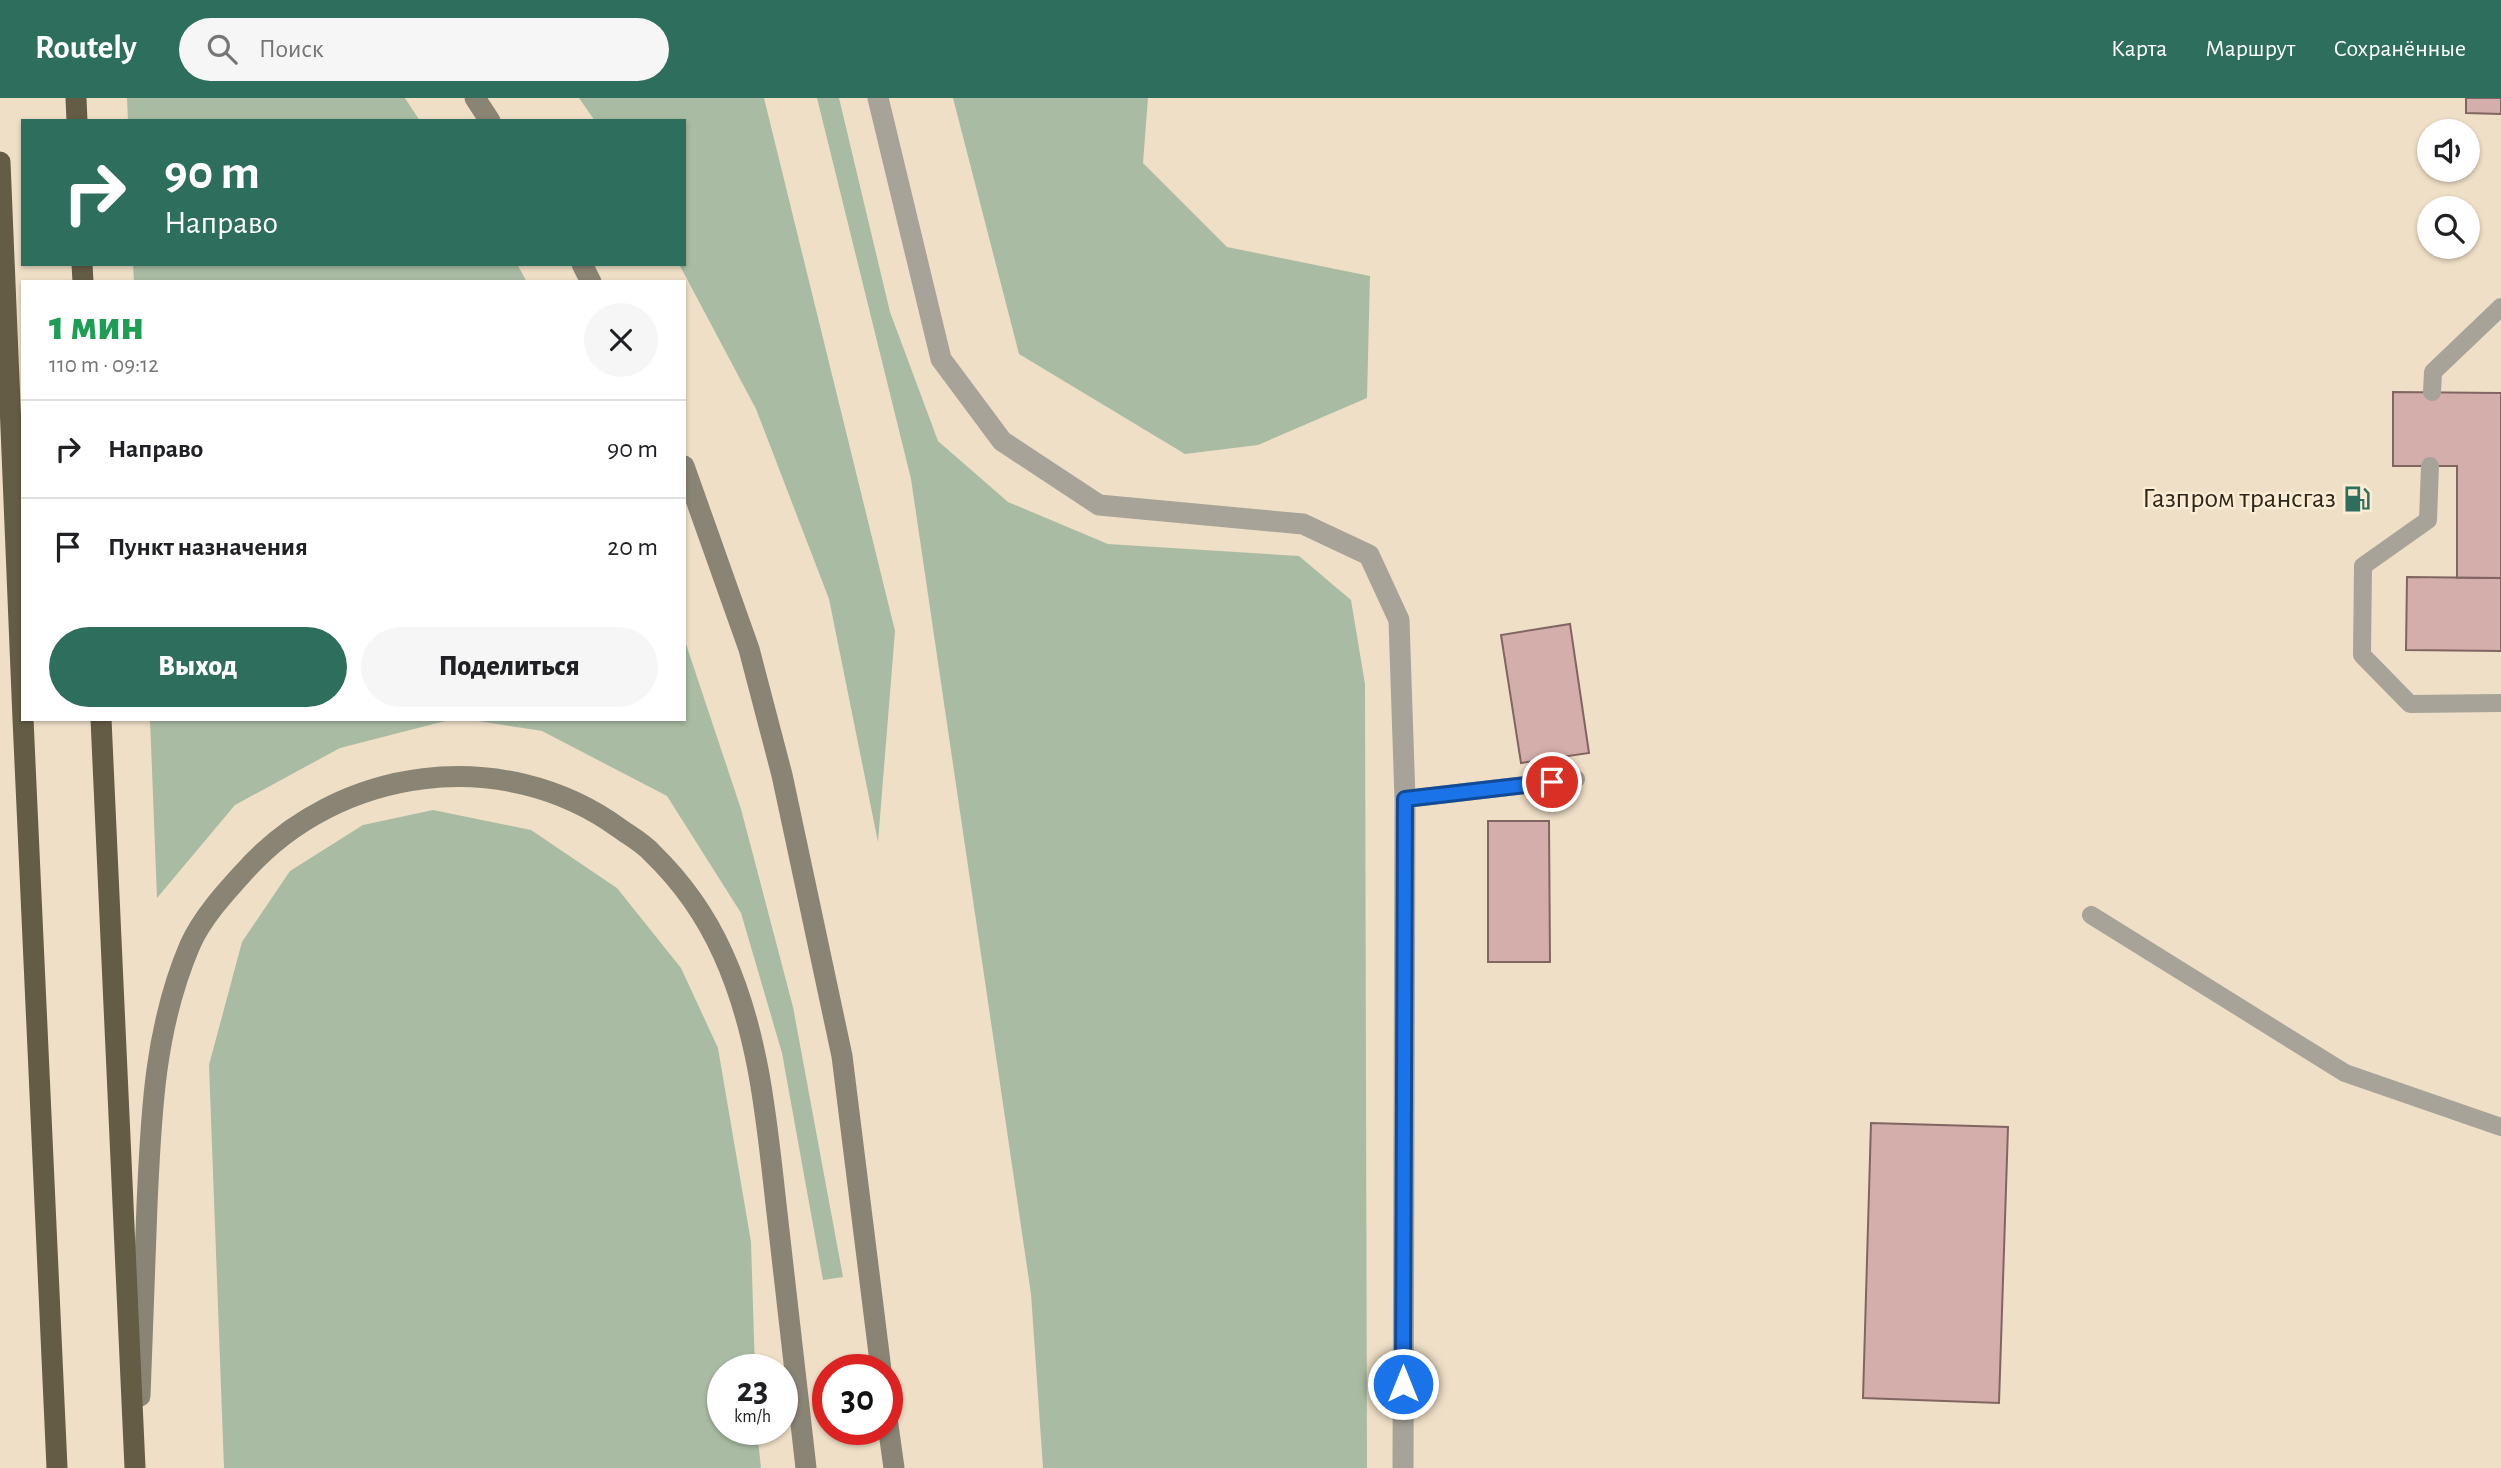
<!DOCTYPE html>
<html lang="ru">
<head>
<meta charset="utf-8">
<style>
  body { margin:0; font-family:"Alegreya Sans",sans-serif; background:#f6f6f6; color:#202124; height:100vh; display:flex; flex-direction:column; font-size:26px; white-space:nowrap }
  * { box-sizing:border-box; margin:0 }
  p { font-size:23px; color:#757577 }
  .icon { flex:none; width:38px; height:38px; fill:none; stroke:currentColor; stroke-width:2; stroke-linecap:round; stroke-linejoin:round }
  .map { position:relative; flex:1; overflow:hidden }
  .panel { position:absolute; left:21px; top:182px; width:665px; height:441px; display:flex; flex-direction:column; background:#fff; border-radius:0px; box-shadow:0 2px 5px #0004 }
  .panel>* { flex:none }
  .banner { position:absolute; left:21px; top:21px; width:665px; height:147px; border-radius:0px; box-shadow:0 2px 5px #0004; background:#2d6e5d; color:#fff; overflow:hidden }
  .fabs { position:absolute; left:2417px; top:21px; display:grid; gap:14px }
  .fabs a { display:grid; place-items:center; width:63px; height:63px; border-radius:50%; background:#fff; box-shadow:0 2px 5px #0004; font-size:35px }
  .speed { position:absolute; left:707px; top:1256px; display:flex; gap:14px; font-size:35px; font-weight:700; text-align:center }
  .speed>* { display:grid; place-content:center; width:91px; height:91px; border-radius:50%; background:#fff; box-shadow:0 2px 5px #0004; line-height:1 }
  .speed small { font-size:18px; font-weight:400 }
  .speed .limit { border:10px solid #d22; background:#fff; color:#111 }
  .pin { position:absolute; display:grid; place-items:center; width:60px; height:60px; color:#fff; margin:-30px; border:4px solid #fff; border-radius:50%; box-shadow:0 2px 7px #0007 }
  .me { position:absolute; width:77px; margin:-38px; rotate:0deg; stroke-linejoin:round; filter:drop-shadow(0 0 5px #0008) }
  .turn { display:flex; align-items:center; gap:24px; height:147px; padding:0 28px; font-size:32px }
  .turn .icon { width:91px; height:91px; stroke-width:2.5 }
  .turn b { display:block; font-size:49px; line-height:60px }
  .round { display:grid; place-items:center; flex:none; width:74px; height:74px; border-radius:37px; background:#f6f6f6 }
  .summary { display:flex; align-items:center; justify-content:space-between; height:119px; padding:0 28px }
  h1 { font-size:42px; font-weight:800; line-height:52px; color:#1e9e55 }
  .action { display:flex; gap:14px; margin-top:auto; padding:14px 28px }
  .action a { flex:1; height:80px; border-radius:42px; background:#2d6e5d; color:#fff; font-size:28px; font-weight:800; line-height:80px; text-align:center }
  .action a+a { background:#f6f6f6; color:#202124 }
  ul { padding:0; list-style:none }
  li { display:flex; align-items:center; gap:21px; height:98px; padding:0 28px; border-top:2px solid #e0e0e0 }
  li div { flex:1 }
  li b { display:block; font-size:26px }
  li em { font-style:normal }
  header { display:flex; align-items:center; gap:42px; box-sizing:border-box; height:98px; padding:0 35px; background:#2d6e5d; color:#fff }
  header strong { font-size:33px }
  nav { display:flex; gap:38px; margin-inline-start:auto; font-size:24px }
  .search { width:490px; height:63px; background:#f6f6f6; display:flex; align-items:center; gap:18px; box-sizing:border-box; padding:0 24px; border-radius:38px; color:#757577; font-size:26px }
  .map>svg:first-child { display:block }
  .green { fill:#a9bca3 }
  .building { fill:#d3aeab; stroke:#816563; stroke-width:2 }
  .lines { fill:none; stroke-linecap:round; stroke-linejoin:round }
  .lane { stroke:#a7a398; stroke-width:18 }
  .street { stroke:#a7a398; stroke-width:21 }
  .secondary { stroke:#8a8474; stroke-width:21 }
  .highway { stroke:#655c45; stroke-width:21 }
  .route-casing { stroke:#114b97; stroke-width:18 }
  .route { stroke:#1a73e8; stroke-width:12 }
  .labels { text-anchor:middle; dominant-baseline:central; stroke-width:5; stroke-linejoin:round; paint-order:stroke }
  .poi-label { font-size:28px; fill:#2d271d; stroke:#fcecd4; text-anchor:end }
</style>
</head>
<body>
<header>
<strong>Routely</strong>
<div class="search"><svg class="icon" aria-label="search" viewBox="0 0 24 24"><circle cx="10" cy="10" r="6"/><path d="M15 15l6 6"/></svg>Поиск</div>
<nav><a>Карта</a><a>Маршрут</a><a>Сохранённые</a></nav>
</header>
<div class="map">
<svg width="2501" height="1370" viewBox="0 0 2501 1370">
  <rect width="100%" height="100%" fill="#efdfc7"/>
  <path class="green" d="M 127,0 L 405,0 L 420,23 L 128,23 Z
    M 579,0 L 764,0 L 895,533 L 878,744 L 829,501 L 756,311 L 679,166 L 684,166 L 684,23 L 595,23 Z
    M 817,0 L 839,0 L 890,214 L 938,343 L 1008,404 L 1108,446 L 1299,458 L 1351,502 L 1365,586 L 1367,1370 L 1043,1370 L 1031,1196 L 911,381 Z
    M 953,0 L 1148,0 L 1143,65 L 1227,149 L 1370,178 L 1367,300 L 1258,347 L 1185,356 L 1019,256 Z
    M 133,166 L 517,166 L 527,184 L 134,184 Z
    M 684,540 L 741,711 L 793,909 L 843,1179 L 823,1182 L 782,955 L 741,815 L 667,698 L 542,633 L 465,621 L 684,621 Z
    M 150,621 L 453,621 L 340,650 L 235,707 L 157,800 Z
    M 433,712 L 531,732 L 617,790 L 681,870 L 718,950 L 751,1144 L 755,1272 L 723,1272 L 723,1332 L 757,1332 L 761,1370 L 224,1370 L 209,967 L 242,844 L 290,773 L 363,727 Z"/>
  <path class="building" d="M 2466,0 L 2501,0 L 2501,16 L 2466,15 Z
    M 2393,294 L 2501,295 L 2501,480 L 2457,480 L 2457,368 L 2393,368 Z
    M 2407,479 L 2501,480 L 2501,553 L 2406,552 Z
    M 1570,526 L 1589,655 L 1521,665 L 1501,537 Z
    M 1488,723 L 1549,723 L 1550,864 L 1488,864 Z
    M 1871,1025 L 2008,1029 L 1999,1305 L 1863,1300 Z"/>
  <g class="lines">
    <path class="lane" d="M 2432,294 L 2433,274 L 2501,209
      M 2430,368 L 2428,422 L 2363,468 L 2362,557 L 2410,606 L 2501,605
      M 1405,701 L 1576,681
      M 2091,817 L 2345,975 L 2501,1029"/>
    <path class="street" d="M 878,0 L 941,261 L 1002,343 L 1099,407 L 1303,426 L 1369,457 L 1399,522 L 1405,701 L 1403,1370"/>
    <path class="secondary" d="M 475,0 L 490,23
      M 582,166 L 591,184
      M 684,368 L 749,551 L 782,677 L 842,958 L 881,1272
      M 140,1298 C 142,1234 145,1171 147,1107 C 151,1018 154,931 190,847 C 202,820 224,796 244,774 C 338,668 503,646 619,730 C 630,738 643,745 652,755 C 682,784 706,818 723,856 C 760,937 767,1027 777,1115 C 787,1200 796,1285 806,1370
      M 887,1320 L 894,1370"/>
    <path class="highway" d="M 76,0 L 77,23
      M 0,64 L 23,621
      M 82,166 L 83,184
      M 23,621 L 57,1370
      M 101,621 L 135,1370"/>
  </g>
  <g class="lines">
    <g class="route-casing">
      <path id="route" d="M 1403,1286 L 1405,701 L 1552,684"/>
    </g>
    <use href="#route" class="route"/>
  </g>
  <defs>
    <g id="fuel-bare" transform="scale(2.1)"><path d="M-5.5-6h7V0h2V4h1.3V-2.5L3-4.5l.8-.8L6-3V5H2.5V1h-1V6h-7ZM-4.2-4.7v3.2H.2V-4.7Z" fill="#2d6e5d" stroke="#fcecd4" stroke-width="2.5" paint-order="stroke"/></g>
  </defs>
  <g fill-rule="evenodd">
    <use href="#fuel-bare" x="2357" y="401"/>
  </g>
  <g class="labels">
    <g class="poi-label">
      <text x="2336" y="401">Газпром трансгаз</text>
    </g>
  </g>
</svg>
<div class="fabs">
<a><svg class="icon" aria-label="sound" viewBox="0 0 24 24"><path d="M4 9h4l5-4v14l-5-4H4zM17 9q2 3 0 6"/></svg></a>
<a><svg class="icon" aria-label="search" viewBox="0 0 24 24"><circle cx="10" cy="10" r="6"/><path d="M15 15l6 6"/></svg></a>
</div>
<div class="speed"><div>23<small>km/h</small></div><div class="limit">30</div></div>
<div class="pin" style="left:1552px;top:684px;background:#d93025"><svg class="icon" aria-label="arrive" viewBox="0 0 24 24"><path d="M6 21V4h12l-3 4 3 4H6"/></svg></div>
<svg class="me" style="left:1403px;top:1286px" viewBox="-20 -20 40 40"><circle r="17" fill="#1a73e8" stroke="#fff" stroke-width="3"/><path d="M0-11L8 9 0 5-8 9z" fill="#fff"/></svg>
<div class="banner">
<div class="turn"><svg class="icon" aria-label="right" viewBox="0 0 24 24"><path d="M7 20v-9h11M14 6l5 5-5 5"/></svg><div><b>90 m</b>Направо</div></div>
</div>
<section class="panel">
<div class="summary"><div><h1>1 мин</h1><p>110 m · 09:12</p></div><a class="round"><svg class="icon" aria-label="close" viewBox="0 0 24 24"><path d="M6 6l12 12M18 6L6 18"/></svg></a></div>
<ul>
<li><svg class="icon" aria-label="right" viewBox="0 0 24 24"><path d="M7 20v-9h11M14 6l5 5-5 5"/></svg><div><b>Направо</b></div><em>90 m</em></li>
<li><svg class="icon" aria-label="arrive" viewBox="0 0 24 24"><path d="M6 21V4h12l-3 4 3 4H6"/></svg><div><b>Пункт назначения</b></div><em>20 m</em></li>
</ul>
<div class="action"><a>Выход</a><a>Поделиться</a></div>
</section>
</div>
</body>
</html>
